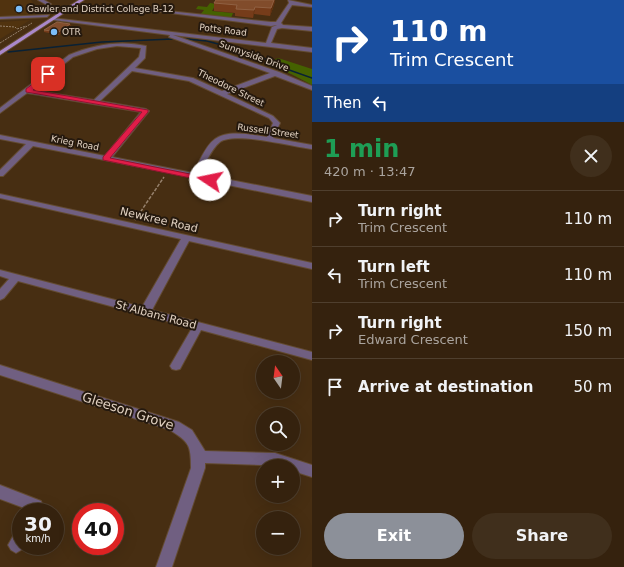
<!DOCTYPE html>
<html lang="en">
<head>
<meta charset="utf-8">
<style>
  body { margin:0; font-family:"DejaVu Sans",sans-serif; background:#402f1c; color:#f1f3f6; height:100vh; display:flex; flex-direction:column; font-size:15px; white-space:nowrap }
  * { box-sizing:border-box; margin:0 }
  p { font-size:13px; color:#aaa49e }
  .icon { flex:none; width:22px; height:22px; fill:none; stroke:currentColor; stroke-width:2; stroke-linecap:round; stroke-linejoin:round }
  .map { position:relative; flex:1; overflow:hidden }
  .panel { display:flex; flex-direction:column; background:#35220e; width:312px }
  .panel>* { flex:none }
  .hud { background:#1a4fa0; color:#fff; overflow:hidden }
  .needle { width:26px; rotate:346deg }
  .controls { position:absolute; left:256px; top:355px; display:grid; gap:8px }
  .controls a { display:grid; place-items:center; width:44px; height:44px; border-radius:50%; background:#35220e; box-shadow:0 4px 16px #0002,0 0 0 1px #4f3f2e; font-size:20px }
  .speed { position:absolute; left:12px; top:503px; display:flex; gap:8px; font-size:20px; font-weight:700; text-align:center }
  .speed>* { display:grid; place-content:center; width:52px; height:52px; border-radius:50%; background:#35220e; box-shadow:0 4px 16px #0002,0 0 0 1px #4f3f2e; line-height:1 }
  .speed small { font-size:10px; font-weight:400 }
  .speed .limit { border:6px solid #d22; background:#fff; color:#111 }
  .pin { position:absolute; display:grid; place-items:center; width:34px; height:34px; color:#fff; margin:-17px; border-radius:8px; box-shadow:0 2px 6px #0006 }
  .me { position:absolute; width:44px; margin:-22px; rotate:281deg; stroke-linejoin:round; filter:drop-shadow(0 0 3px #0008) }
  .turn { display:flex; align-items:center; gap:14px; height:84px; padding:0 12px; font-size:18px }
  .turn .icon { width:52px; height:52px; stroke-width:2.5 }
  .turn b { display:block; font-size:28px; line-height:34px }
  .then { display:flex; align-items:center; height:38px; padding:0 12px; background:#0003; gap:8px; font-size:15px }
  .round { display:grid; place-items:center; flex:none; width:42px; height:42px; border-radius:21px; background:#402f1c }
  .summary { display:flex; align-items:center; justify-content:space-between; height:68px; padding:0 12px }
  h1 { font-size:24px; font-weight:600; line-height:30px; color:#1e9e55 }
  .cta { display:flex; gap:8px; margin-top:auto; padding:8px 12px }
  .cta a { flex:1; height:46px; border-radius:24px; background:#8c9099; color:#fff; font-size:16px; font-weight:600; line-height:46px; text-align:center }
  .cta a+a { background:#402f1c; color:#f1f3f6 }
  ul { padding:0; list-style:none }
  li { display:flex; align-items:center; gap:12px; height:56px; padding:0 12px; border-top:1px solid #4f3f2e }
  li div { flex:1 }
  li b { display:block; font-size:15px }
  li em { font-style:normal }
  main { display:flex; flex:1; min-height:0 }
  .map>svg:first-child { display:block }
  .built { fill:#51330f }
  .green { fill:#456100 }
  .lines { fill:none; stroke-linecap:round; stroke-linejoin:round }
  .stream { stroke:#092135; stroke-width:1.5 }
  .minor-casing { stroke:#634b31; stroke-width:2 }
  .major-casing { stroke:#634b31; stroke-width:2 }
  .path-far1 { stroke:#96816c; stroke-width:1; stroke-dasharray:2 1; stroke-linecap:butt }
  .path { stroke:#96816c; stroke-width:1.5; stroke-dasharray:3.5 1.5; stroke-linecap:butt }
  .minor { fill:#705f81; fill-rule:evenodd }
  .major { fill:#aa88cb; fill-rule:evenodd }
  .wall { fill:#763c1a }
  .shaded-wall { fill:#5e300f }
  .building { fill:#814c2b; stroke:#906143 }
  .route { fill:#e11d48; stroke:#92132f }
  .poi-dot { fill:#7cbef9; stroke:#25190e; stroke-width:1.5 }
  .labels { text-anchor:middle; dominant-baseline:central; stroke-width:4; stroke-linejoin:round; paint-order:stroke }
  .far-poi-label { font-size:9px; fill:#e0d0c0; stroke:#25190e; text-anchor:start }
  .far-street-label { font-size:9px; fill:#e0d0c0; stroke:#25190e }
  .street-label { font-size:11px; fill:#e0d0c0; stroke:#25190e }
  .near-street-label { font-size:13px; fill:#e0d0c0; stroke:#25190e }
</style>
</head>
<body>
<main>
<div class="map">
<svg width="312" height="567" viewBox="0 0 312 567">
  <rect width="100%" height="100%" fill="#472e12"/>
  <path class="built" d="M 0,0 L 31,0 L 41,14 L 0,17 Z
    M 30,20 L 13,31 L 0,39 L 0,22 Z"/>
  <path class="green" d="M 210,3 L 216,4 L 212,11 L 233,13 L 231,18 L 200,15 L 204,10 L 196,9 L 198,6 L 207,7 Z
    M 278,58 L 312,69 L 312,85 L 291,74 L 264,64 Z"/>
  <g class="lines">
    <path class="stream" d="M 186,39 L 207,41 L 258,55 L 278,66 L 312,78
      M 8,52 L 102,42 L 173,39"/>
    <g class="minor-casing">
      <path id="minor" d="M 38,0 L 44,0 L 51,4 L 47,5 Z
        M 288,0 L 312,5 L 312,7 L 292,5 L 281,23 L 283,25 L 312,27 L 312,31 L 282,28 L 277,29 L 271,43 L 312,48 L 312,52 L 173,35 L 279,72 L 312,86 L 312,90 L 275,76 L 227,94 L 273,116 L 280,123 L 273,138 L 312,145 L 312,149 C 293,147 234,131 220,142 C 211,149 205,165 200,174 L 312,196 L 312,202 L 198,179 L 195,179 L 191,177 L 33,146 L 3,176 L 0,176 L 0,170 L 26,144 L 0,139 L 0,135 L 105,156 L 141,112 L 27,93 L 0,113 L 0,108 L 69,55 C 93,45 120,40 146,46 L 145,58 L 135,68 L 193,78 L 222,91 L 270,73 L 169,37 L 170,35 L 54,20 L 52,18 L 266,43 L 272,27 L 277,25 L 271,26 L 139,9 L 141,8 L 271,22 L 276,22 L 289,3 ZM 117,46 L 141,48 L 139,57 L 94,100 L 31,90 L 73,57 L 97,49 ZM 132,71 L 189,81 L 269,118 L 273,123 L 267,137 C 252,135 228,129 215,139 C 205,146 199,163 193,173 L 112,157 L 149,111 L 146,109 L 100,101 Z
        M 49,15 L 47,17 L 0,19 L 0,17 Z
        M 0,194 L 312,263 L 312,269 L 189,241 L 152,310 L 312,352 L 312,360 L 201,330 L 180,369 L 176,370 L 172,369 L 170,366 L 192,328 L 18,281 L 4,298 L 0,300 L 0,289 L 9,279 L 0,276 L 0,270 L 142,307 L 181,239 L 0,198 Z
        M 0,365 L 179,422 L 192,430 L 205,451 L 275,453 L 312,465 L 312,477 L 293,471 L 293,466 L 205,463 L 205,468 L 172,567 L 156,567 L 191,468 C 191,445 189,442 170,430 L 0,375 Z
        M 0,485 L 41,501 L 43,506 L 40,512 L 26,512 L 27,509 L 0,499 Z
        M 21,529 L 21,546 L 24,546 L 21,550 L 16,553 L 11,550 L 8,545 L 16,531 Z"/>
    </g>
    <g class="major-casing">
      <path id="major" d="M 79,0 L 84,0 L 0,55 L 0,51 Z"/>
    </g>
    <path class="path-far1" d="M 0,26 L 15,27 L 17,29 L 26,26
      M 0,43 L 32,23"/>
    <path class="path" d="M 135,220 L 164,177"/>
    <use href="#minor" class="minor"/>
    <use href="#major" class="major"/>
  </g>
  <path class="wall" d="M 216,0 L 275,0 L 274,5 L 270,16 L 254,14 L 253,18 L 235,16 L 235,13 L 214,11 L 214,3 Z
    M 70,24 L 71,26 L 59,35 L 44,32 L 44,30 Z"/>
  <path class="shaded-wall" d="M 274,0 L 275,0 L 274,5 L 270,16 L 271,8 Z
    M 255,7 L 254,14 L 253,18 L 254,10 Z
    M 70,24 L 71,26 L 59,35 L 59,32 Z"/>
  <path class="building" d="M 216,0 L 274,0 L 271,8 L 255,7 L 254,10 L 236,9 L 237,5 L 214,3 Z
    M 57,22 L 70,24 L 59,32 L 44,30 Z"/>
  <path class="route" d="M 48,72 L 50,73 L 50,75 L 33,90 L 148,110 L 148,112 L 110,158 L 210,178 L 214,180 L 210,182 L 103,160 L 103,157 L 142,112 L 26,92 L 26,89 Z"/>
  <g class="poi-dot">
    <circle cx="19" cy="9" r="4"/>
    <circle cx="54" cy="32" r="4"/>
  </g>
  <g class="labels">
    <g class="far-poi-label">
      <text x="27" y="9">Gawler and District College B-12</text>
      <text x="62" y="32">OTR</text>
    </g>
    <g class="far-street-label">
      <text transform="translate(223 30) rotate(7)">Potts Road</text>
      <text transform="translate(254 56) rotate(20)">Sunnyside Drive</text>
      <text transform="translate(231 88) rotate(26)">Theodore Street</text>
      <text transform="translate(268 131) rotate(8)">Russell Street</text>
      <text transform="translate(75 143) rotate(11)">Krieg Road</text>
    </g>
    <g class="street-label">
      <text transform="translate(159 220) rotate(13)">Newkree Road</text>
      <text transform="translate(156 315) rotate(15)">St Albans Road</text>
    </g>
    <g class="near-street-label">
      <text transform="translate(128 411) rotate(18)">Gleeson Grove</text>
    </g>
  </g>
</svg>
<div class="controls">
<a><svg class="needle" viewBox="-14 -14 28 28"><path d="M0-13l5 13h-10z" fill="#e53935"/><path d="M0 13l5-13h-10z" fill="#aaa49e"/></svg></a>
<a><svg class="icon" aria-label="search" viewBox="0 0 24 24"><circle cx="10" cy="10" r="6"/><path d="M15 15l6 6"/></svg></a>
<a>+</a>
<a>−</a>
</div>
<div class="speed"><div>30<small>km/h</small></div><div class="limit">40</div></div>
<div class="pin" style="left:48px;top:74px;background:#d93025"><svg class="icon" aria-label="arrive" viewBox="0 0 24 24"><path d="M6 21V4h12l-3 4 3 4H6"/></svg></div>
<svg class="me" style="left:210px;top:180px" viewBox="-20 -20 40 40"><circle r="19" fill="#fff"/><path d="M0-13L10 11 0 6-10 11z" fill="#e11d48"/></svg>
</div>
<section class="panel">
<div class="hud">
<div class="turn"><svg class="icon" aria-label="right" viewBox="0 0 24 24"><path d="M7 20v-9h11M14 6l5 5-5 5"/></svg><div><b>110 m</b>Trim Crescent</div></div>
<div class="then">Then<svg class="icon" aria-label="left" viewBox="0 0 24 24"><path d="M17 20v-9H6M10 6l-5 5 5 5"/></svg></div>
</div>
<div class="summary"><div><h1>1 min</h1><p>420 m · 13:47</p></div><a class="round"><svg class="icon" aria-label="close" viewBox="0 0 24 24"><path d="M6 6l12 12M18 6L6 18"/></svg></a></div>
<ul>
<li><svg class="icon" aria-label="right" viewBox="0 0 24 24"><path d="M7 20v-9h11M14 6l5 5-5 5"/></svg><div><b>Turn right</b><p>Trim Crescent</p></div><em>110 m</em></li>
<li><svg class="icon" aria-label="left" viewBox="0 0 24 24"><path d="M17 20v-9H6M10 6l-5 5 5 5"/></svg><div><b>Turn left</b><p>Trim Crescent</p></div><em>110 m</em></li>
<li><svg class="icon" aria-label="right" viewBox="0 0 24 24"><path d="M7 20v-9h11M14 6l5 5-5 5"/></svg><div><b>Turn right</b><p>Edward Crescent</p></div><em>150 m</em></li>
<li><svg class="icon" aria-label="arrive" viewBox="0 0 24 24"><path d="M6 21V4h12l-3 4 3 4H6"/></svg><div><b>Arrive at destination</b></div><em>50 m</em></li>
</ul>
<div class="cta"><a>Exit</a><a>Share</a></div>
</section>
</main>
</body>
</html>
